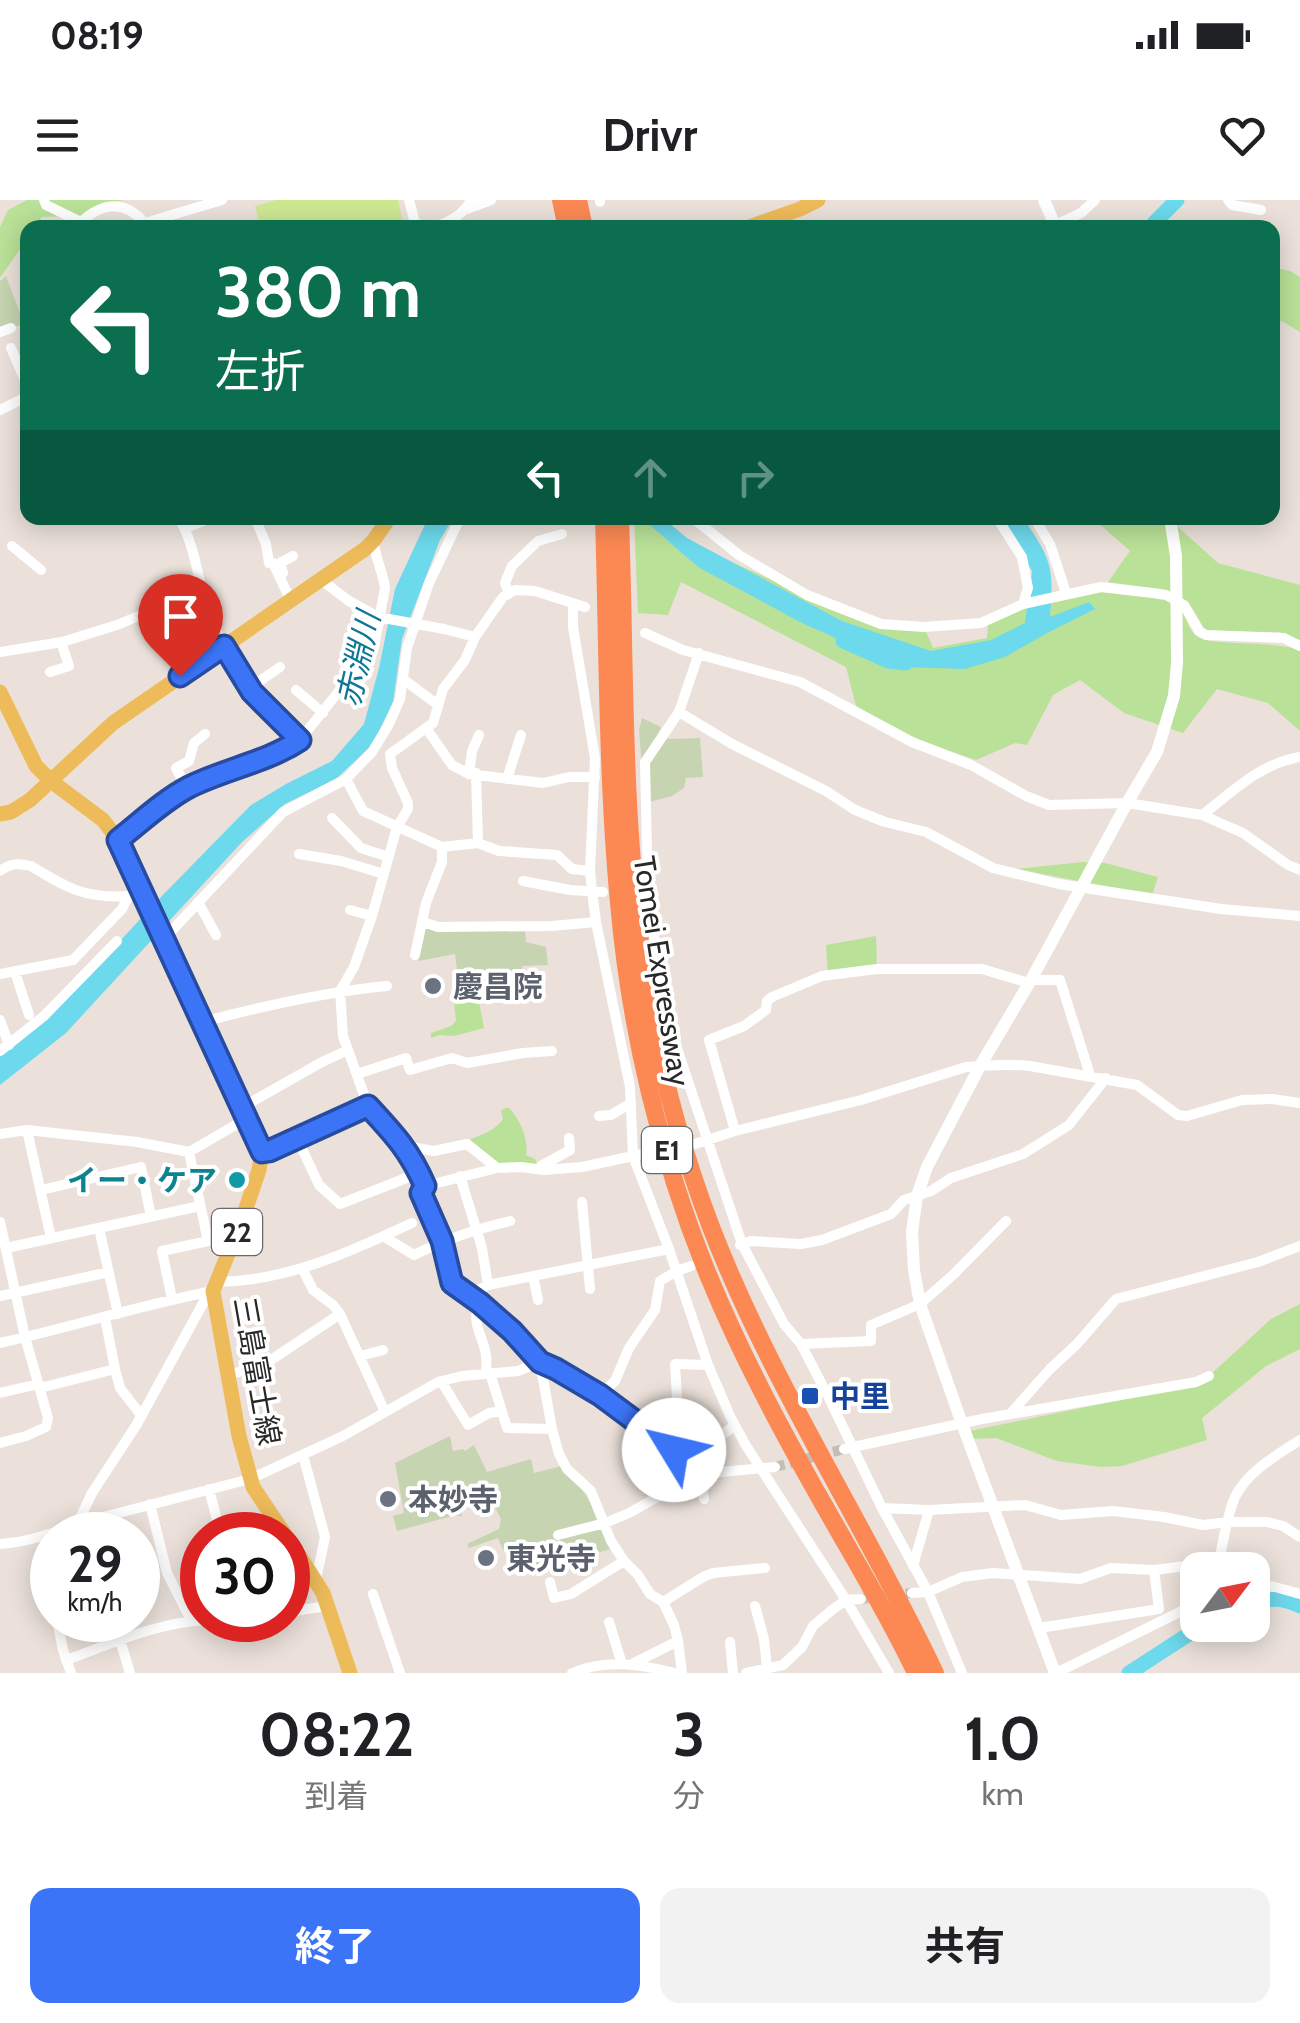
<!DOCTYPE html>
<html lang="ja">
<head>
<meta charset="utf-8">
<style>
  body { margin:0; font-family:Cabin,"Noto Sans JP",sans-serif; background:#f2f2f2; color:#202124; height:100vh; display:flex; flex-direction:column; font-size:38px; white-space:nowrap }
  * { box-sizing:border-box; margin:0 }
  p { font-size:32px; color:#757577 }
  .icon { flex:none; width:55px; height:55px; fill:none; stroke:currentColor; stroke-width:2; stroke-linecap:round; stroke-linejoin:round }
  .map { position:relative; height:1473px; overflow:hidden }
  .details { display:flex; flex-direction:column; background:#fff; flex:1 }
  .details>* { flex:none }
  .hud { position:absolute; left:20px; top:20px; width:1260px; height:305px; border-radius:20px; box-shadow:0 5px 25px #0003; background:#0b6e4f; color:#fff; overflow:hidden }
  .needle { width:65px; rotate:58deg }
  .tools { position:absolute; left:1180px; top:1352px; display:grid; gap:20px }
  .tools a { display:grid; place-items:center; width:90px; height:90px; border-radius:20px; background:#fff; box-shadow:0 5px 25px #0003; font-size:50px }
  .speed { position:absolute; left:30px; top:1312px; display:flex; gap:20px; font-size:50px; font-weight:700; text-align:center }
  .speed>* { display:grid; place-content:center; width:130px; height:130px; border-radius:50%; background:#fff; box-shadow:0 5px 25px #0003; line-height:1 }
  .speed small { font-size:25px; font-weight:400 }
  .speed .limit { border:15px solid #d22; background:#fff; color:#111 }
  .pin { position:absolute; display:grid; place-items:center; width:85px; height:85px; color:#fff; margin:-102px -42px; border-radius:50% 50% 50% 0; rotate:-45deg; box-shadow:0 0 10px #0007 }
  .pin .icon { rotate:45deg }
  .me { position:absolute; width:110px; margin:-55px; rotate:306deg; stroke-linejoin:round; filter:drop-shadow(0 0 8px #0008) }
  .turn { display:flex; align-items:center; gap:35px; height:210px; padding:0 30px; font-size:45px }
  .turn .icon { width:130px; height:130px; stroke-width:2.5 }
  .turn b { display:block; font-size:70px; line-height:85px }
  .lanes { display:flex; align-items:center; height:95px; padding:0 30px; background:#0003; justify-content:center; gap:50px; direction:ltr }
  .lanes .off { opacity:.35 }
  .eta { display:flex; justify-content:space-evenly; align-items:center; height:170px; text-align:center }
  .eta b { font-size:60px; font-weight:700; line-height:70px }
  .primary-button { display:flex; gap:20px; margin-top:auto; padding:20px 30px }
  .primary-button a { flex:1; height:115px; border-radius:20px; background:#3b74f7; color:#fff; font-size:40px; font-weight:700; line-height:115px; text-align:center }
  .primary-button a+a { background:#f2f2f2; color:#202124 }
  .status { display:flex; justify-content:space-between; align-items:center; height:70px; padding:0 50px; background:#fff; direction:ltr }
  .status svg { height:28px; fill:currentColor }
  header { display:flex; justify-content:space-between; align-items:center; height:130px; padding:0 30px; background:#fff; font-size:45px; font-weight:700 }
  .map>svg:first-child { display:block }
  .green { fill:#b9e197 }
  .cemetery { fill:#c6d4b1 }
  .pitch { fill:#cee892 }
  .water { fill:#6dd9ec }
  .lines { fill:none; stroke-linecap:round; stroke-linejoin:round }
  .river { stroke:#6dd9ec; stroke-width:15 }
  .minor-tunnel { stroke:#c4bcb6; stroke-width:10; stroke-dasharray:10 5; stroke-linecap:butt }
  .minor { stroke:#fff; stroke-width:10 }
  .tertiary { stroke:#fff; stroke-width:12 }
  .primary { stroke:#eebb5b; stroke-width:15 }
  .motorway { stroke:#fc8954; stroke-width:18 }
  .route-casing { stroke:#264ba1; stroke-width:25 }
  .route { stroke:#3b74f7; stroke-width:18 }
  .worship-dot { fill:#6b7280; stroke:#fff; stroke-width:4 }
  .culture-dot { fill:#0f9aa8; stroke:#fff; stroke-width:4 }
  .transit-dot { fill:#1a4fb4; stroke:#fff; stroke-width:4 }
  .labels { text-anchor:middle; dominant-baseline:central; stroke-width:8; stroke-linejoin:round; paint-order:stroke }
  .shield { fill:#fff; stroke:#686868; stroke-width:2.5 }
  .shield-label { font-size:28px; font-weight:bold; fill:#282828 }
  .street-label { font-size:30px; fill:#282828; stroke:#fff }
  .worship-label { font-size:30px; font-weight:bold; fill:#5b616d; stroke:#fff; text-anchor:start }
  .culture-label { font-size:30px; font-weight:bold; fill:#0d838f; stroke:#fff; text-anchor:end }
  .transit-label { font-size:30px; font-weight:bold; fill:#164399; stroke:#fff; text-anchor:start }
  .water-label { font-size:32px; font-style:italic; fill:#0f7796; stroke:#fff }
</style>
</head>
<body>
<div class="status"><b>08:19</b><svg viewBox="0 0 49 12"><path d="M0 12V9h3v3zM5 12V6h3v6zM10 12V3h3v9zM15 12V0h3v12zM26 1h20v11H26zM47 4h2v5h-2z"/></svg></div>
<header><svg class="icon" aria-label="menu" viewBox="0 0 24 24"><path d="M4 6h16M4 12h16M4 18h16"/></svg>Drivr<svg class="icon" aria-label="heart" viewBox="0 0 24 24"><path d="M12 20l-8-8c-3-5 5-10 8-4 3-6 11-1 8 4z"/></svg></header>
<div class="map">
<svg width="1300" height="1473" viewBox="0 0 1300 1473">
  <rect width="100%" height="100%" fill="#ebe1da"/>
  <path class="green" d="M 27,0 L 124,0 L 99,5 L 81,22 L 71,16 L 42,17 L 35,27 L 28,28 L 27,39 L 0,78 L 0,27 L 8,10 Z
    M 1272,67 L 1290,71 L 1300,77 L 1300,132 L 1282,121 L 1273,120 Z
    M 634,318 L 646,318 L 665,332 L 776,382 L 881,424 L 924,427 L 933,448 L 987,438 L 988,423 L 1046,400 L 1103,392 L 1173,400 C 1185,410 1186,425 1195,435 C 1209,448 1276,439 1300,451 L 1300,531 L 1268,503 L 1217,489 L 1183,533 L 1124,513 L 1080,480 L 1053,495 L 1027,545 L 1015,543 L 976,560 L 900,534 L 856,506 L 846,467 L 681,382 L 668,415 L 638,413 Z
    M 1086,318 L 1168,318 L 1218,363 L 1300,385 L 1300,440 L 1279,432 L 1206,431 L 1189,403 L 1169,391 L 1108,382 L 1130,351 L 1095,320 Z
    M 1083,662 L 1105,663 L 1158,677 L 1152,695 L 1016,669 Z
    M 876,736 L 877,769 L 828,775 L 826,745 Z
    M 454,802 L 479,802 L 484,828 L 454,836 L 440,835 L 431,838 L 431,833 L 451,826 L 456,821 Z
    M 505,908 L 509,908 C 520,919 529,940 526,955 L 535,959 L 538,966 L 498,966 L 469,945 L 471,939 C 483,934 496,930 503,919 L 501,911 Z
    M 1300,1104 L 1300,1149 L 1266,1166 L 1202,1218 L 1207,1240 L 1122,1266 L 1101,1267 L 1057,1261 L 996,1238 L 967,1239 L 965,1232 L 1174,1189 L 1209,1176 L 1271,1119 Z"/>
  <path class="cemetery" d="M 6,76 L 24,124 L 0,131 L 0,81 Z
    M 642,518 L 661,527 L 657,537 L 670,539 L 700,538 L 703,577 L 686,578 L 684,588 L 672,596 L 645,603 L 639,530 Z
    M 425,725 L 525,730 L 526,742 L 546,747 L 548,765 L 522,766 L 527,796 L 461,801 L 455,754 L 418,761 Z
    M 450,1236 L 453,1251 L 463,1249 L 465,1251 L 474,1245 L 487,1272 L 531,1259 L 534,1273 L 562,1266 C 589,1293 597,1314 611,1349 L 523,1373 L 514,1348 L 503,1350 L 498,1338 L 469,1348 L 467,1344 L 499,1329 L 501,1319 L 489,1295 L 460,1296 L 462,1316 L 452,1316 L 397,1331 L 393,1316 L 404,1313 L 395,1263 Z"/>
  <path class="pitch" d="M 276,0 L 398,0 L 404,27 L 260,27 L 255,6 Z"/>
  <path class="water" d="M 428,318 L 453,318 L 440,340 L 402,439 L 393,502 L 372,545 L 336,579 L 285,604 L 242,642 L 66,833 L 0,885 L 0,856 L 85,779 L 155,703 L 251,605 L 286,584 L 332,561 L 364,524 L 379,468 L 395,389 Z
    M 642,318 L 663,318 L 687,338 L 842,421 L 931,451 L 991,440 L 1025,423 L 1032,371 L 1001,318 L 1023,318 C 1052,360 1054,367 1050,417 L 1089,402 L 1095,409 L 1049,432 L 1005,457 L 965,469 L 902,467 L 804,424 L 698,367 Z"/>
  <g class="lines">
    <path class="river" d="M 1152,28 L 1154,23 L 1177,0
      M 843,441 L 888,461 L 906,463
      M 1252,1404 C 1270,1397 1283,1398 1300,1406
      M 1129,1473 L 1203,1425"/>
    <path class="minor-tunnel" d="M 775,1267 L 844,1249
      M 861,1399 L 912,1393"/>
    <path class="minor" d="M 44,0 L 46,5 L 81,22 C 103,2 124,0 145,23
      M 409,0 L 415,23 C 434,33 462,18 471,0
      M 600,0 L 600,2
      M 1228,0 L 1232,5 L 1261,10
      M 467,9 L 491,0
      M 1055,25 L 1081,13 L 1095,0
      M 128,28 L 222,0
      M 0,132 L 11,128
      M 11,148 L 28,187
      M 0,210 L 28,196
      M 179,318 C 195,345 197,377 207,407 C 226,463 259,499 300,540
      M 255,318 L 266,344 L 269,363 L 273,363 L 290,399
      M 693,318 L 739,355 L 807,395 L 881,424 L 924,427 L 981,423 L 1023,404 L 1028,388 L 1022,357 L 997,318
      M 1034,318 L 1050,344 L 1066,393
      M 185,328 L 211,318
      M 12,346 L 41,370
      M 283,373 L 280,363 L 293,356
      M 320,379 L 349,401 L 378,417 L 444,429 L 475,437
      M 509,394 L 505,383 L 512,366 L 538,341 L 562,334
      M 573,403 L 573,427 L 595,558 L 590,671 L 592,691 L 596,722 L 630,887 L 633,956 L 669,1049 L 708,1165 L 730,1216 L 745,1244 L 846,1400 L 889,1473
      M 1023,404 L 1101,387 L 1153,393 L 1166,395 L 1184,405 L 1199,431 L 1206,435 L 1284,438 L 1300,446
      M 585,407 L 535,391 L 515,390 L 503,397 L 475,437 L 465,460 L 443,489 L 433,523 L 390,554 L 392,568 L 408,603 L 408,609 L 397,627 L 372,716 L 354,767 L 340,791 L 343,836 L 368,906 L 405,946 L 425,986 L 421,993 L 442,1041 L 453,1083 L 469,1094 L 512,1131 L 540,1162 L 556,1169 L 600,1195 L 698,1269 L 710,1273 L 775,1267
      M 645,433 L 683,450 L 800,482 L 912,542 L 971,565 L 1026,596 L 1049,605 L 1127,603 L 1202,615 L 1243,633 L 1288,665 L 1300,670
      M 0,452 L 62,442 L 117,425 L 189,395 L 202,393
      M 699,453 L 679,512 L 645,562 L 648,694 L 664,809 L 742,1044 L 784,1124 L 801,1144 L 828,1196 L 882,1308 L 928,1392 L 962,1473
      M 50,472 L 69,466 L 61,442
      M 403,479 L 438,505
      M 250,488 L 280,467
      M 296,490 L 323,513
      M 679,512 L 732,544 L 826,591 L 855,610 L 885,622 L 926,632 L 993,668 L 1059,684 L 1221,709 L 1300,716
      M 426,528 L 452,565 L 469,574 L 543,583 L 569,577 L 595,577
      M 476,573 L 478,643
      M 469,574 L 472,551 L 479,535
      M 346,579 L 363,611 L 442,647 L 478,643 L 499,651 L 557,655 L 572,669 L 590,671
      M 507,579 L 521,535
      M 187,588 L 176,568 L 189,561 L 194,543 L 205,534
      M 1202,615 C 1234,591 1259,564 1300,557
      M 332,618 L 361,648 L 389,657
      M 118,640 L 187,588 L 284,551 L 300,540 L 374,447 L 385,388 C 383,371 374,357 374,340
      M 299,654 L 341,661 L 384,674
      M 0,671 C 11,663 18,663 31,666 C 67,688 85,699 129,696
      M 523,681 L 570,690 L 603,692
      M 198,702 L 216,735
      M 350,710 L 372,716
      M 423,722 L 438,727 L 551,726 L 596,722
      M 163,740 L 283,612 L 346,579 L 372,552 L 388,526 L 400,499 L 407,448 L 429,383 L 460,318
      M 415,755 L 426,703 L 442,662 L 442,647
      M 15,772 L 29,815
      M 0,774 L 73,760 L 122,709 L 128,697
      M 1031,780 L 1060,780 L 1090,875
      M 0,820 L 9,845
      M 202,822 C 263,806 324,792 387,786
      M 0,851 L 44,816 L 117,741
      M 357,874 L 406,858 L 410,870 L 452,858 L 467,863 L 523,853 L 552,851
      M 241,908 L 322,862 L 348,850
      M 599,916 L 611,915 L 631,903
      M 27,930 L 51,1038
      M 735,931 L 709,840 L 744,826 L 766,810 L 767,801 L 772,797 L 822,776 L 877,769 L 982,769 L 1029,783
      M 0,934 L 27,930 L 137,942 L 189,952 L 246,919
      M 297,938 L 319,985 L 340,1004 L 419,973
      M 695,944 L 735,931 L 861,900 L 966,867 C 987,865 1009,864 1030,866 L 1137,885 L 1178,915 L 1187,916 L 1242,900 L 1272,899 L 1300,903
      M 405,946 L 434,951 L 467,944 L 497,968
      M 262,952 L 269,951 L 368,906
      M 541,969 L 541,966 L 570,950 L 569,938
      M 460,976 L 482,1048 L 488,1085
      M 425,986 L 497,968 L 521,967 L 544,970 L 582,967 L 652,952
      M 41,990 L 141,967 L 151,1017
      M 582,1002 L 590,1089
      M 0,1022 L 25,1137 L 48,1218 L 46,1227 L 26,1236 L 0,1243
      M 99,1028 L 118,1114
      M 383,1036 L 414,1055 C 445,1039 476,1029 510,1021
      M 740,1045 L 751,1041 L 801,1044 L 822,1040 L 891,1014 L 904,1000 L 931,991 L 951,978 L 1023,954 L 1069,925 L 1106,878
      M 6,1048 L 200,1006
      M 302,1068 L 313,1090 L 333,1105 L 340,1114 L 385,1212
      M 533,1076 L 538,1100
      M 217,1082 C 287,1081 350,1052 412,1023
      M 469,1094 L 488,1085 L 669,1049
      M 0,1096 L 109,1072
      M 172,1099 L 162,1051 L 208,1041 L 189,952
      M 480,1103 C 470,1123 483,1135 486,1155 C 487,1161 486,1167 486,1173
      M 0,1143 C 71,1127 141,1105 213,1091
      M 801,1144 L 871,1141 L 871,1125 L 920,1104 L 954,1074 L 1006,1021
      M 360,1156 L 383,1150
      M 540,1162 L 552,1229 L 559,1254 L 567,1269 L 591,1291 L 611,1341 L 624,1361 L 638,1375 L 650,1394 L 663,1402 L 674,1425 L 678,1441 L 682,1473
      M 115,1169 L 120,1188 L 141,1215
      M 490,1173 L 507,1228 L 552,1229
      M 227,1175 L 262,1166 L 340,1114
      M 441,1181 L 468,1225 L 489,1213 L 502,1211
      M 40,1188 L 115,1169 L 105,1118
      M 0,1193 L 39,1184
      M 600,1195 L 615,1181 L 629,1148 L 655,1110 L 660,1081 L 677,1071 L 691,1066
      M 1010,1214 L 1050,1169 L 1077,1144 L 1116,1099 L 1258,1062 L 1300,1046
      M 844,1249 L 982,1219 L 1196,1182 L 1209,1176
      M 674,1250 L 678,1215 L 675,1164 L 708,1165
      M 303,1255 L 325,1337 L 316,1380
      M 698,1269 L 704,1299
      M 710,1273 L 710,1254 L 715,1249 L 718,1238 L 735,1225
      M 209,1289 L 221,1335
      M 150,1304 L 167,1373 L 191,1420
      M 882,1308 L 929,1310
      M 72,1335 L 92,1293 L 137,1224 L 207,1096 L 213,1091
      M 558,1335 L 605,1323 L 629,1313 L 661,1295 L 670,1286 L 698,1269
      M 0,1344 C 28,1342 51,1334 76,1324 L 250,1279 L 343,1236 L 438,1182 L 462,1176 L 518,1171 L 540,1162
      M 913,1366 L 929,1310 L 1025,1305 L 1061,1315 L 1113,1311 L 1164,1317 L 1203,1325 L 1228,1322 L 1267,1322 L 1283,1326 L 1300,1337
      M 1218,1366 C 1223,1344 1226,1318 1235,1297 C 1247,1272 1278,1254 1300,1240
      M 550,1382 L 554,1398 L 571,1394 L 624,1361
      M 1252,1384 L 1275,1387 L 1300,1394
      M 912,1393 L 928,1392 L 962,1377 L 993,1373 L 1080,1379 L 1111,1368 L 1154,1370 L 1203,1364 L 1218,1366 L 1224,1370
      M 373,1394 L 400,1473
      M 663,1402 L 703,1377 L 713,1373 L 765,1368
      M 755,1406 L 764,1439 L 767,1468
      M 288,1412 L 327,1406
      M 57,1420 L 63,1450 L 71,1473
      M 609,1422 L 622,1464
      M 1039,1428 L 1159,1409 L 1154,1370
      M 120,1440 L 130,1473
      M 730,1442 L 733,1473
      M 66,1460 C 111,1444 158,1422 207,1420
      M 634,1463 L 678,1441
      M 572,1473 C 606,1459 640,1464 675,1473
      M 746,1473 L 783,1465 L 802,1447 L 813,1426 L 832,1410 L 846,1400 L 861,1399
      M 1056,1473 L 1198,1403"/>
    <path class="tertiary" d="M 1044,0 L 1056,28
      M 1055,1473 L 961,1221 L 920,1104 L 914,1070 L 912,1032 L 917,996 L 927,967 L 980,866 L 1031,780 L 1127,603 L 1157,552 L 1174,496 L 1177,463 L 1176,356 L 1170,318"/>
    <path class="primary" d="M 746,28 L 800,9 L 818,0
      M 0,492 L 36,566 L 51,581 L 103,620 L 118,640 L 262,952 L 259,970 L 242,1020 L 213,1091 L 239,1236 L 253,1287 L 285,1335
      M 0,614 L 11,612 L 30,600 L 113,523 L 365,349 L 374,340 L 389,318
      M 288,1338 L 323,1393 L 350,1473"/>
    <path class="motorway" d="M 561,0 L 567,28
      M 578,0 L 584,28
      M 604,318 C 608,446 607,575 619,703 C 630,830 661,960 709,1077 C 742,1157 783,1233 825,1307 C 856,1362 889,1416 916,1473
      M 620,318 C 625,458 622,601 640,741 C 652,838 676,935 711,1027 C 771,1183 864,1323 935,1473"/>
  </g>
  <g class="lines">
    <g class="route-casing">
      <path id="route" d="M 180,476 L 224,446 L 252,492 L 300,540 C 267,562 225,569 189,587 C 164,600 141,622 118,640 L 262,952 L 269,951 L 368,906 C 394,934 410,951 425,986 L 421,993 L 442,1041 L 452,1083 L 480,1103 L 512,1131 L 540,1162 L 556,1169 L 600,1195 L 674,1250"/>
    </g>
    <use href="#route" class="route"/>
  </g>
  <g class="worship-dot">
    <circle cx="433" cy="786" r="10"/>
    <circle cx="388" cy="1299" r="10"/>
    <circle cx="486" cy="1358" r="10"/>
  </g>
  <circle class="culture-dot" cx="237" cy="980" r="10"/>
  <rect class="transit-dot" x="800" y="1186" width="20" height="20" rx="5"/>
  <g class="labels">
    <g class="shield">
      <rect x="642" y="927" width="50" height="46" rx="8"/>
      <rect x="212" y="1009" width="50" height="46" rx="8"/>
    </g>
    <g class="shield-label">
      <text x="667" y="950">E1</text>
      <text x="237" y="1032">22</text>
    </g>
    <g class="street-label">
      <text transform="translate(662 771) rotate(81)">Tomei Expressway</text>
      <text transform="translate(257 1171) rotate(80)">三島富士線</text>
    </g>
    <g class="worship-label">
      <text x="453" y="786">慶昌院</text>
      <text x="408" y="1299">本妙寺</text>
      <text x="506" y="1358">東光寺</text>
    </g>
    <g class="culture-label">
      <text x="217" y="980">イー・ケア</text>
    </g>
    <g class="transit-label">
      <text x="830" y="1196">中里</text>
    </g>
    <g class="water-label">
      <text transform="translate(358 459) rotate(-77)">赤淵川</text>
    </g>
  </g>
</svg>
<div class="tools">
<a><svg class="needle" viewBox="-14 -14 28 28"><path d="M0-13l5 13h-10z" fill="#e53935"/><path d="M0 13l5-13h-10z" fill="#757577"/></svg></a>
</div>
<div class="speed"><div>29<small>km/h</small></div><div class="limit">30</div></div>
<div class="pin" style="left:180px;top:476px;background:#d93025"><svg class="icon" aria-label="arrive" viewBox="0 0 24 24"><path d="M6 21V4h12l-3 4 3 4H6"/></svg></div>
<svg class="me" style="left:674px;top:1250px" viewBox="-20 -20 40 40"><circle r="19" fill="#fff"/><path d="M0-13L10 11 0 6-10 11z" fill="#3b74f7"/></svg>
<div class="hud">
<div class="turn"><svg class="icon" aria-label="left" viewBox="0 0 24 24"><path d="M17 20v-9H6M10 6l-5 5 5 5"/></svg><div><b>380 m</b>左折</div></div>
<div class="lanes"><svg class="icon" aria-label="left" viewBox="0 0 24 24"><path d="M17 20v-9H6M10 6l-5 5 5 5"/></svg><svg class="icon off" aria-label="ahead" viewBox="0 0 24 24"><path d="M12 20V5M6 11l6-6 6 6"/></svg><svg class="icon off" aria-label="right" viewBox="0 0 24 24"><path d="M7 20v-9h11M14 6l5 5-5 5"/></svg></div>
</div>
</div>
<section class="details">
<div class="eta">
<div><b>08:22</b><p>到着</p></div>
<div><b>3</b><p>分</p></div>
<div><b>1.0</b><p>km</p></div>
</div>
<div class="primary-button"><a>終了</a><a>共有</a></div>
</section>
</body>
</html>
